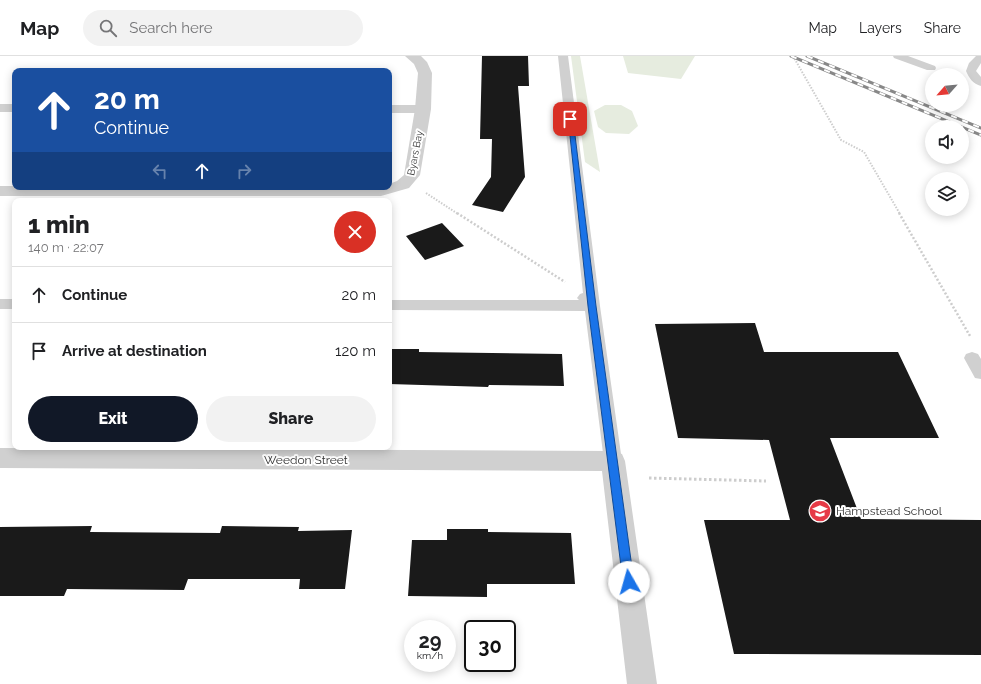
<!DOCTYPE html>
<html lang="en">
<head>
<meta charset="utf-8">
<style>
  body { margin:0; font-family:Raleway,sans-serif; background:#f2f2f2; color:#202124; height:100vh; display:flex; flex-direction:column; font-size:15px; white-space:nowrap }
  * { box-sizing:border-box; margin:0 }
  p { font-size:13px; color:#757577 }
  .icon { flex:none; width:22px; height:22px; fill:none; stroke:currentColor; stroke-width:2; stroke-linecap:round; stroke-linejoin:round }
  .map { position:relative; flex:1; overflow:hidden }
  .side { position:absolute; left:12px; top:142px; width:380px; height:252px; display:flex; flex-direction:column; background:#fff; border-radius:8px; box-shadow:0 2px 10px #0003 }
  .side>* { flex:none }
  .hud { position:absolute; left:12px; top:12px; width:380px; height:122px; border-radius:8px; box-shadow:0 2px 10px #0003; background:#1a4fa0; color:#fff; overflow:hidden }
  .needle { width:26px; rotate:243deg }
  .controls { position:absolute; left:925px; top:12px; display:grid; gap:8px }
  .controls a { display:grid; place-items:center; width:44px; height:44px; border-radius:50%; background:#fff; box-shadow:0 2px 10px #0003; font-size:20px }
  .speed { position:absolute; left:404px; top:564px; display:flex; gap:8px; font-size:20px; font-weight:700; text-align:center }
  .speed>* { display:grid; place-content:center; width:52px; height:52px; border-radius:50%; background:#fff; box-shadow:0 2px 10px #0003; line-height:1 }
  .speed small { font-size:10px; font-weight:400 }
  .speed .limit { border:2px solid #111; border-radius:6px; background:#fff; color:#111 }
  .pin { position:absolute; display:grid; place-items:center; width:34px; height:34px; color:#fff; margin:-17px; border-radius:8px; box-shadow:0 2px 6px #0006 }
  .me { position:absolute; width:44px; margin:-22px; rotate:353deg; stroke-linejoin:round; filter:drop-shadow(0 0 3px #0008) }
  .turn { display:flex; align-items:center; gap:14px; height:84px; padding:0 16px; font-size:18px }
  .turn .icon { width:52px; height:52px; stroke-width:2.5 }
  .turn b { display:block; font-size:28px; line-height:34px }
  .lanes { display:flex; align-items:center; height:38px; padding:0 16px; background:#0003; justify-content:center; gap:20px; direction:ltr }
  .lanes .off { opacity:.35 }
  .round { display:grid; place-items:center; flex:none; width:42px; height:42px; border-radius:21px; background:#f2f2f2 }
  .headline { display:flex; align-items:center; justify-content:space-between; height:68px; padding:0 16px }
  h1 { font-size:24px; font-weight:800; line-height:30px }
  .cta { display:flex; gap:8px; margin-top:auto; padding:8px 16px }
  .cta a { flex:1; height:46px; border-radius:24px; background:#111827; color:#fff; font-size:16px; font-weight:800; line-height:46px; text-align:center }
  .cta a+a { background:#f2f2f2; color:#202124 }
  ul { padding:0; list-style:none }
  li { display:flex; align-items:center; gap:12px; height:56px; padding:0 16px; border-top:1px solid #e0e0e0 }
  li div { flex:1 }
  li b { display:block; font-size:15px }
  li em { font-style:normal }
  header { display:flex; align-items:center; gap:24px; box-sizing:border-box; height:56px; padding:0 20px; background:#fff; border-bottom:1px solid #e0e0e0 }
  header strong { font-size:19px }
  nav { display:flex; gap:22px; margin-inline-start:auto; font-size:14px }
  .search { width:280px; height:36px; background:#f2f2f2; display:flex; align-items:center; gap:10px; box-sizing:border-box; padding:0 14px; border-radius:22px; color:#757577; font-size:15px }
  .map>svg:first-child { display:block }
  .green { fill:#e6ecdf }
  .building { fill:#1a1a1a }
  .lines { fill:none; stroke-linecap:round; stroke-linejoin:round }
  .path-far2 { stroke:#cdcdcd; stroke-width:2; stroke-dasharray:1.5 1.5; stroke-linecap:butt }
  .path-far1 { stroke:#cdcdcd; stroke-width:2.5; stroke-dasharray:2 2; stroke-linecap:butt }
  .path { stroke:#cdcdcd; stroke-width:3; stroke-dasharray:2.5 2.5; stroke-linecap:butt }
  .lane { fill:#d0d0d0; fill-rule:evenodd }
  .street { fill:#d0d0d0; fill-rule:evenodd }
  .rail-casing { stroke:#888; stroke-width:3 }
  .rail { stroke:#fff; stroke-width:2; stroke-dasharray:6; stroke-linecap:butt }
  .route { fill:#1a73e8; stroke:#114b97 }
  .labels { text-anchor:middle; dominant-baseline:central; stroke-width:4; stroke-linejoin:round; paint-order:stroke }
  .far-street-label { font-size:10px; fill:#333; stroke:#fff }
  .street-label { font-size:12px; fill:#333; stroke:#fff }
  .poi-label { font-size:12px; fill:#333; stroke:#fff; text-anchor:start }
</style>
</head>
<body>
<header>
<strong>Map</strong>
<div class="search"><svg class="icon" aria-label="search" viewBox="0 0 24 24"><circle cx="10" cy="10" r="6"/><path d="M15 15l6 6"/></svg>Search here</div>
<nav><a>Map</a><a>Layers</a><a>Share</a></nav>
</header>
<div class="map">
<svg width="981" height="628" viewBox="0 0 981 628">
  <rect width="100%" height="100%" fill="#fff"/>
  <path class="green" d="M 571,0 L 580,0 L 600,116 L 585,106 Z
    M 623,0 L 695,0 L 681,23 L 628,17 Z
    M 605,49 L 621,49 L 632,55 L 638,70 L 629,78 L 606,77 L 598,71 L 594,55 Z"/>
  <path class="building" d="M 482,0 L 528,0 L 529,30 L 518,30 L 525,121 L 503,156 L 472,149 L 491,121 L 492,83 L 480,83 Z
    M 442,167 L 464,190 L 425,204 L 406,180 Z
    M 755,267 L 764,296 L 898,296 L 939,382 L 830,382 L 861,463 L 981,464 L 981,599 L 734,598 L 704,464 L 790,464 L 769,384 L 678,382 L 655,268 Z
    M 389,293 L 419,293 L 419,296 L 562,298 L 564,330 L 489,329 L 488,331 L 389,328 Z
    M 92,470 L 90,476 L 220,477 L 222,470 L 299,471 L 298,475 L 352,474 L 345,533 L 299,533 L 300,523 L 188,523 L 184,534 L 67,533 L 64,540 L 0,540 L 0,471 Z
    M 447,473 L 488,473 L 488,476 L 571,477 L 575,528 L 487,528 L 487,541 L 408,540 L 412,484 L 447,484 Z"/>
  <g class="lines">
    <path class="path-far2" d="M 793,0 L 841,84 L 864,96 L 900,158
      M 426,137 L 458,158"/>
    <path class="path-far1" d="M 457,157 L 565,226
      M 899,157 L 970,280"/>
    <path class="path" d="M 649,422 L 766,425"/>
    <path class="lane" d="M 558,0 L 568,0 L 600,250 L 622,405 L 620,411 L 613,413 L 606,411 L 604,405 L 585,255 L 389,254 L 389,244 L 579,244 L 577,242 L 580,238 L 583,237 Z
      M 893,0 L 908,0 L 935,10 L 936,12 L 935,14 L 927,14 L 894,2 Z
      M 976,0 L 981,0 L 981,7 L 976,15 L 981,21 L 981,30 C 973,28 969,22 966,15 L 969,7 Z
      M 0,48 L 15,48 L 15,56 L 0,56 Z
      M 389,49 L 423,49 L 427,51 L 429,53 L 427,55 L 423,57 L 389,57 Z
      M 0,243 L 15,243 L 15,253 L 0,253 Z
      M 972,296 L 978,298 L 981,303 L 981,323 L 975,322 L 964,302 L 966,298 Z"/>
    <path class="street" d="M 405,0 L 421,0 L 427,6 L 432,17 L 431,53 L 420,119 L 409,132 L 381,140 L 0,140 L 0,130 L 389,131 L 389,128 L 397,125 L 404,119 L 415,53 L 418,17 L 414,8 Z
      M 0,392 L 613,395 L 622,398 L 625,405 L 657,628 L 627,628 L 602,415 L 0,412 Z"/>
    <g class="rail-casing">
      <path id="rail" d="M 791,0 L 981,79
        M 807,0 L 981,72"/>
    </g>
    <use href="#rail" class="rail"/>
  </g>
  <path class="route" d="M 568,61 L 573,63 L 596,250 L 634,526 L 633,530 L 629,532 L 625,530 L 623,526 L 588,250 Z"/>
  <defs>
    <g id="school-disc" transform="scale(1.15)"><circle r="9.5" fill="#e63946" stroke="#fff"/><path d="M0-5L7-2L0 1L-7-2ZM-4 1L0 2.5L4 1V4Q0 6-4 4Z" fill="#fff"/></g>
  </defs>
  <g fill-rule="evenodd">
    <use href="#school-disc" x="820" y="455"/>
  </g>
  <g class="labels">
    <g class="far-street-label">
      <text transform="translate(415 97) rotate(-79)">Byars Bay</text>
    </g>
    <g class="street-label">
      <text x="306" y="404">Weedon Street</text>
    </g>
    <g class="poi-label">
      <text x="836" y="455">Hampstead School</text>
    </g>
  </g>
</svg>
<div class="controls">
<a><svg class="needle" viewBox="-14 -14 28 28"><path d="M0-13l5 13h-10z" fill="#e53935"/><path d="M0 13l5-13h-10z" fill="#757577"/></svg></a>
<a><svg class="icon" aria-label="sound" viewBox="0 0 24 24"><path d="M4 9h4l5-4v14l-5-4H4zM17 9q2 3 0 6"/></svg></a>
<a><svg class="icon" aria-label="layers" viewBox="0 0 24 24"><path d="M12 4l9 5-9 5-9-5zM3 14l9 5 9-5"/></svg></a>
</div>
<div class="speed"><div>29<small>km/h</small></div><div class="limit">30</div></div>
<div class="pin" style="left:570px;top:63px;background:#d93025"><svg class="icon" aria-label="arrive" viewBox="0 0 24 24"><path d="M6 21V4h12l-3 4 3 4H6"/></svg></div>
<svg class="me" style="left:629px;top:526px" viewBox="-20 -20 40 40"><circle r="19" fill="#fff"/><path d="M0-13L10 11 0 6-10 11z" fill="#1a73e8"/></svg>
<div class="hud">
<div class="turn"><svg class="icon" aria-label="ahead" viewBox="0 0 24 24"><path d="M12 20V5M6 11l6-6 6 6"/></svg><div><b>20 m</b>Continue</div></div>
<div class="lanes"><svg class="icon off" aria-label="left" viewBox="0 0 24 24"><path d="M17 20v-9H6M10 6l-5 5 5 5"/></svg><svg class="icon" aria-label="ahead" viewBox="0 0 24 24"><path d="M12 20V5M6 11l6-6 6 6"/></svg><svg class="icon off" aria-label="right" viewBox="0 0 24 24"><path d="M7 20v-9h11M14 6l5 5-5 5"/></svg></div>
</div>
<section class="side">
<div class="headline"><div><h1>1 min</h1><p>140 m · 22:07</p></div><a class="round" style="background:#d93025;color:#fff"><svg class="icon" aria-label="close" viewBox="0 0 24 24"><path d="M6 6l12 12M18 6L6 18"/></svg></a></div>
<ul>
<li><svg class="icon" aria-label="ahead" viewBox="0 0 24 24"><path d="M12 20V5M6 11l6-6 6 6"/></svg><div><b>Continue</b></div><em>20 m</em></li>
<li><svg class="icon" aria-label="arrive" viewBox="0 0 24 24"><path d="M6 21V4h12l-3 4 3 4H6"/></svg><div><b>Arrive at destination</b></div><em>120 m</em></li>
</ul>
<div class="cta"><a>Exit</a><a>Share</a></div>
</section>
</div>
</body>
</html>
